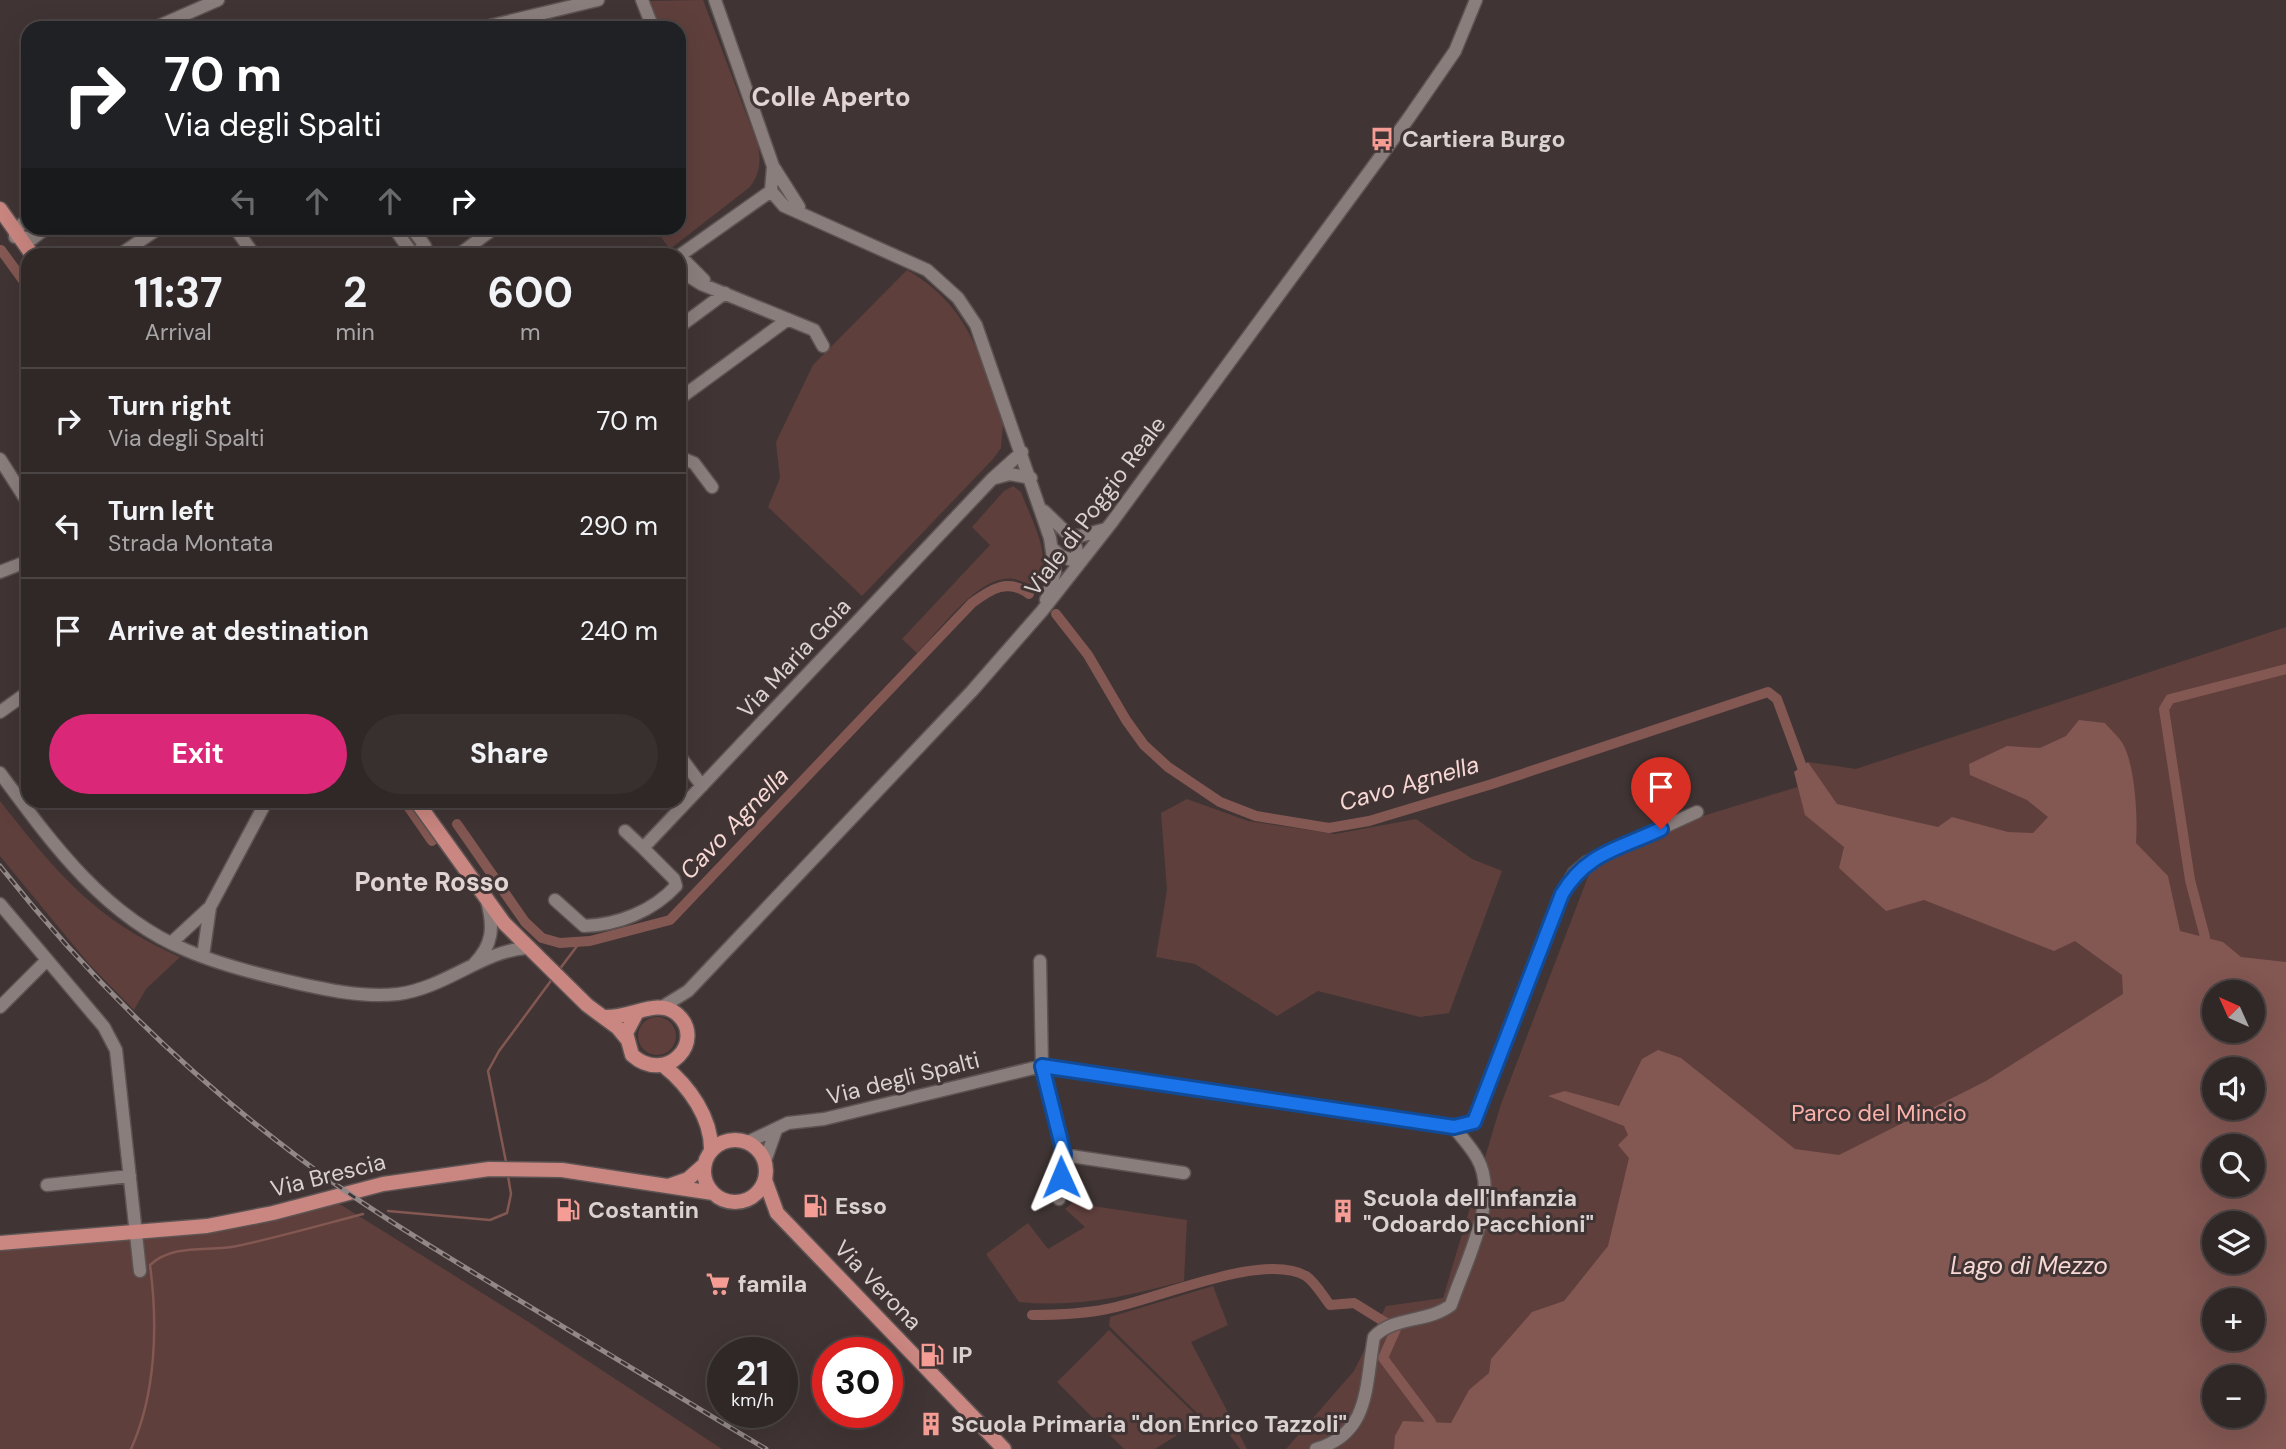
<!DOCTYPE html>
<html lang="en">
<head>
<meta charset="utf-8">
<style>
  body { margin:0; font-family:"DM Sans",sans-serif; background:#38302f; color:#f1f3f6; height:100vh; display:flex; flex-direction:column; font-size:26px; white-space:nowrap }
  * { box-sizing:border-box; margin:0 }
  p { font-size:23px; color:#a8a6a7 }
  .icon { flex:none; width:38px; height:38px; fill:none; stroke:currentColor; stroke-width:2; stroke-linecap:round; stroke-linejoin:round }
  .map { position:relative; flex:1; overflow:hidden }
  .side { position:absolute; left:21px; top:248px; width:665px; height:560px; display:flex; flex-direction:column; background:#302827; border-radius:21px; box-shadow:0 7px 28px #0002,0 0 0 2px #4b4444 }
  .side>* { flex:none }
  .banner { position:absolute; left:21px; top:21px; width:665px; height:214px; border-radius:21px; box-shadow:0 7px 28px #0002,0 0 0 2px #4b4444; background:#202124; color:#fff; overflow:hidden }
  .needle { width:46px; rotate:315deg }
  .tools { position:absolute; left:2202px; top:980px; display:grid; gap:14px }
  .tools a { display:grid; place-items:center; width:63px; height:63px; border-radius:50%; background:#302827; box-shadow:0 7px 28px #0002,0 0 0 2px #4b4444; font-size:35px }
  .speed { position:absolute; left:707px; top:1337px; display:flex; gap:14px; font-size:35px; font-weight:700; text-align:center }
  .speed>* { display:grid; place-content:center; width:91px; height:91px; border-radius:50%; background:#302827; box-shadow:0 7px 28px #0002,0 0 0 2px #4b4444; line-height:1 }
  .speed small { font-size:18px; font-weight:400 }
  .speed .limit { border:10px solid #d22; background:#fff; color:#111 }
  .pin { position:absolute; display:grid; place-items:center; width:60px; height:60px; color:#fff; margin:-72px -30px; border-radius:50% 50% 50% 0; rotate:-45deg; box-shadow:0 0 7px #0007 }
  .pin .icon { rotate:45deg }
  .me { position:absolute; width:77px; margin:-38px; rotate:359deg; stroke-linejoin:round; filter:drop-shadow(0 0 5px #0008) }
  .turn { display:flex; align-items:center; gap:24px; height:147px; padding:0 28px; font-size:32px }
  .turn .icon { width:91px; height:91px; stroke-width:2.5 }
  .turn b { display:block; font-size:49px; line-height:60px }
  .lanes { display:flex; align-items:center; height:66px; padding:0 28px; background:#0003; justify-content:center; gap:35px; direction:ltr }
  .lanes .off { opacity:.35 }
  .eta { display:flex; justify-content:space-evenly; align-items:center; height:119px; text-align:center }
  .eta b { font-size:42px; font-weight:700; line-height:49px }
  .button { display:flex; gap:14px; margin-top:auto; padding:14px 28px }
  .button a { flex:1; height:80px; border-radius:42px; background:#db2777; color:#fff; font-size:28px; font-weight:700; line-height:80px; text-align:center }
  .button a+a { background:#38302f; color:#f1f3f6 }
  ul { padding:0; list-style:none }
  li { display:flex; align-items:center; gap:21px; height:105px; padding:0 28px; border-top:2px solid #4b4444 }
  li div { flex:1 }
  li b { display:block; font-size:26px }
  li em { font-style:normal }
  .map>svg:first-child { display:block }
  .green { fill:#5e3f3c; fill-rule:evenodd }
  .water { fill:#835752; fill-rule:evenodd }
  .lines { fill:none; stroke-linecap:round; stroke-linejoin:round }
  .stream { stroke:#835752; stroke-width:2.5 }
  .canal { stroke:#835752; stroke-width:10 }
  .minor-casing { stroke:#5c5352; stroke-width:15 }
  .major-casing { stroke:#5c5352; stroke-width:17 }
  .minor { stroke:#8a7e7c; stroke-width:12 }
  .major { stroke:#ca8680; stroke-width:14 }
  .rail-casing { stroke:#918887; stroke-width:5 }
  .rail { stroke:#403534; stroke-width:2.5; stroke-dasharray:8; stroke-linecap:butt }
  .route-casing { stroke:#114b97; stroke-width:18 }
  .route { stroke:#1a73e8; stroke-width:12 }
  .labels { text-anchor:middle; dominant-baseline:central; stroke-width:6; stroke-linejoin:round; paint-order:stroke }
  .poi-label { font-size:23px; font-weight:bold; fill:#d9d2d1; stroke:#403534; text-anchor:start }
  .street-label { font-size:23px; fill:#d9d2d1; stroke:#403534 }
  .park-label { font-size:23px; fill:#fbb0a9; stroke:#403534 }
  .water-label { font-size:24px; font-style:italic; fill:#f8d8d4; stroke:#403534 }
  .quarter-label { font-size:26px; font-weight:bold; fill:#e2d4d2; stroke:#403534 }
</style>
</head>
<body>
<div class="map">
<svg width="2286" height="1449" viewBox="0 0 2286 1449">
  <rect width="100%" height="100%" fill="#403534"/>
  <path class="green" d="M 703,0 L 758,145 C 761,162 760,173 750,187 L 670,249 L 654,228 L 679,228 L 679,28 L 660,28 L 649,1 Z
    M 907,270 C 972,308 980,358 1003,424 L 1001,448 L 993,459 L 862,596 L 768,507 L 780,478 L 776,442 L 813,365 Z
    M 1013,486 L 1021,492 C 1031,520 1056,560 1035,587 C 1025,583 1016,577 1004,579 C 974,582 938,632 917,653 L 902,639 L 990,545 L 972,527 L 1004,491 Z
    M 2286,627 L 2286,1449 L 1286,1449 L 1354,1371 L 1386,1306 L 1443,1298 L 1501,1104 L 1599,848 L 1820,780 L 1808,762 L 1856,769 ZM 2214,992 L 2252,992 L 2252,1031 L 2214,1031 ZM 2214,1069 L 2252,1069 L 2252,1108 L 2214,1108 ZM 2214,1146 L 2252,1146 L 2252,1185 L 2214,1185 ZM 2214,1223 L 2252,1223 L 2252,1262 L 2214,1262 ZM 2214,1300 L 2252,1300 L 2252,1339 L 2214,1339 ZM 2214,1377 L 2252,1377 L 2252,1416 L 2214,1416 Z
    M 1187,799 L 1248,821 L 1335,834 L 1416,819 L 1472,859 L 1502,871 L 1449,1013 L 1420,1017 L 1318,991 L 1277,1016 L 1195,964 L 1156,957 L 1167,890 L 1161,813 Z
    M 0,801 C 57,873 94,919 180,957 L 146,989 L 134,1010 L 89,964 L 0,856 Z
    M638 1036a19 19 0 1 1 38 0a19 19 0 1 1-38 0Z
    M 330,1198 L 527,1321 L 722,1449 L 0,1449 L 0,1242 L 180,1228 Z
    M 1072,1203 L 1187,1220 L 1184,1281 C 1128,1296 1077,1308 1019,1302 L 986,1254 L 1028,1223 L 1048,1249 L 1085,1227 L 1065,1209 Z
    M 1213,1286 L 1228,1325 L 1191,1342 L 1247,1449 L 1240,1449 L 1227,1431 L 1207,1423 L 1109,1326 L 1110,1317 Z
    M 1109,1330 L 1201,1420 L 1155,1449 L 1124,1449 L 1057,1382 Z"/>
  <path class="water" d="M 2079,720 L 2105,723 C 2111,730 2119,737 2123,744 C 2135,765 2138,818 2136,843 L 2168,876 L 2180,931 L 2223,942 L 2241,957 L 2286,962 L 2286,1449 L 1394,1449 L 1395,1436 L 1403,1421 L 1451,1423 L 1469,1390 L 1489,1373 L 1491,1359 L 1532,1312 L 1564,1301 L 1608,1246 L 1629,1158 L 1618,1145 L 1628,1135 L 1624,1126 L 1548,1096 L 1565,1091 L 1619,1106 L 1642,1059 L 1658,1050 L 1681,1058 L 1795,1149 L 1839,1155 L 1986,1081 L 2123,994 L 2122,975 L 2075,941 L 2054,951 L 1924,900 L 1886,911 L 1839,868 L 1844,847 L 1805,815 L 1794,772 L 1808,762 L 1837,804 L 1938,827 L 1952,817 L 2008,832 L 2033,833 L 2048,817 L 2027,800 L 1970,775 L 1969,764 L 2007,746 L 2040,748 L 2066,736 ZM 2214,992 L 2252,992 L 2252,1031 L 2214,1031 ZM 2214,1069 L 2252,1069 L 2252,1108 L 2214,1108 ZM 2214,1146 L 2252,1146 L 2252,1185 L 2214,1185 ZM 2214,1223 L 2252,1223 L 2252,1262 L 2214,1262 ZM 2214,1300 L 2252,1300 L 2252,1339 L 2214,1339 ZM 2214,1377 L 2252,1377 L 2252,1416 L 2214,1416 Z"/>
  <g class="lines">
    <path class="stream" d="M 559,970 L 580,942
      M 506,1162 L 488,1071 L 499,1051 L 553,978
      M 388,1211 L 490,1220 L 507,1213 L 511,1194 L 508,1176
      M 131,1449 C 156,1394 158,1325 150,1265 C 174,1243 208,1252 237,1246 C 279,1237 321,1225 363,1214"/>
    <path class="canal" d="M 1,250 L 28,287
      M 1056,614 L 1088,655 L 1126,720 L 1144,745 L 1168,767 L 1220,802 L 1256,816 L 1329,828 L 1369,821 L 1492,784 L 1768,692 L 1777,699 L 1802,767
      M 405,802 L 432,841
      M 457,824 L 525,922 L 542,938 L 560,943 L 590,941 L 670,920 L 972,603 C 991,589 1008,578 1029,594
      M 2205,937 L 2190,880 L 2164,709 L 2170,699 L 2286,669
      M 1032,1315 C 1057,1315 1082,1314 1107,1309 C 1156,1300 1263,1251 1306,1276 C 1315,1282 1323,1296 1330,1305 L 1354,1303 L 1396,1329 L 1383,1358 L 1431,1422"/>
    <g class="minor-casing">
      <path id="minor" d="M 642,0 L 653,28
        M 715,0 L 773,166 L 799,207
        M 154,28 L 218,0
        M 481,28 L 598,0
        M 773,166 L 771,191 L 784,206 L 927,270 L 958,298 L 976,325 L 1050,538 L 1055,572 L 1046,600
        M 235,228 L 255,256
        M 394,228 L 414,256
        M 412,228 L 425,246 L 413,255
        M 15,236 L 32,239 L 46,228
        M 15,237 L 15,230 L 28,219
        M 118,256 L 159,228
        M 457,256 L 489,232 L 486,228
        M 679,256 L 771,191
        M 680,256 L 704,280
        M 679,270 L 701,284 L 814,330 L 823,346
        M 679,327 L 725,293
        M 679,399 L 787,320
        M 679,457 L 694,463 L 712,487
        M 0,459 L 28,503
        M 995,478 L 1010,474 L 1031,478
        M 1044,511 L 1074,540 L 1080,563
        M 1070,535 L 1080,536 L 1106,529
        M 1053,549 L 1061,556 L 1080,563
        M 0,572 L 28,561
        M 0,712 L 28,692
        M 679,755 L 702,786
        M 0,773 C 51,842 104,916 186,950 C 218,964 253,973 288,981 C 323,989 361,998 398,994 C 445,988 483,951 526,948
        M 625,831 L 643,848 L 992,479 L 1022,452
        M 555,900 L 584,926 C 618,925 653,911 676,886 L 674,879 L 643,848
        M 0,904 L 104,1027 L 116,1050 L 140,1271
        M 171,943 L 210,907
        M 203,956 L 210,907 L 266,802
        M 1040,961 L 1042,1066 L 1064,1155 L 1059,1199
        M 474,964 C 493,945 494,927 487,901
        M 0,1007 L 47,960
        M 662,1007 L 688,991 L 972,691 L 1042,611 L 1112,522 L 1408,119 L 1455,51 L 1476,0
        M 748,1142 L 788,1123 L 824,1119 L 1042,1066 L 1454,1127
        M 1064,1155 L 1184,1173
        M 765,1161 L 776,1130
        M 47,1185 L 130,1176
        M 1316,1449 C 1371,1433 1365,1385 1374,1337 C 1393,1316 1428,1323 1451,1305 C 1464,1265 1501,1198 1477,1158 C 1471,1147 1461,1137 1454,1127 L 1474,1122 L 1562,894 L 1574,873 L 1587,862 L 1697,812"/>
    </g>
    <g class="major-casing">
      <path id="major" d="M 0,209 L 33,256
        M 417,802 L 504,923 L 587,1005 L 618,1028 L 627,1039
        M 603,1017 C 631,1019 657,997 677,1014 C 707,1040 667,1086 632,1055 L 626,1033 L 636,1014
        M 664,1066 C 689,1086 712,1118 711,1151
        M704 1171a31 31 0 1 1 62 0a31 31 0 1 1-62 0Z
        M 765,1180 L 777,1213 L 1004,1449
        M 668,1186 L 688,1179 L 705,1164
        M 0,1243 L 207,1226 L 273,1213 L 383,1184 L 489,1169 L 562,1170 L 713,1193"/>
    </g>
    <use href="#minor" class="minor"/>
    <use href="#major" class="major"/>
    <g class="rail-casing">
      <path id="rail" d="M 0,866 C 86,975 184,1071 294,1154 C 362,1206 435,1249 507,1293 C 594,1345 680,1397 766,1449"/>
    </g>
    <use href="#rail" class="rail"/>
  </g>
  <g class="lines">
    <g class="route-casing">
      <path id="route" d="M 1061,1177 L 1064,1154 L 1042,1066 L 1454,1127 L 1474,1122 L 1562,894 C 1586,853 1619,849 1661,829"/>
    </g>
    <use href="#route" class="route"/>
  </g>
  <defs>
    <g id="bus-bare" transform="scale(1.89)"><path d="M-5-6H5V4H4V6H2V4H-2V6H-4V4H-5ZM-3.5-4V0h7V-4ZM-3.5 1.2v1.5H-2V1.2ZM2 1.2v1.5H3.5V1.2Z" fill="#f59c94" stroke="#403534" stroke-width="2.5" paint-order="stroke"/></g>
    <g id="fuel-bare" transform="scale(1.89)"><path d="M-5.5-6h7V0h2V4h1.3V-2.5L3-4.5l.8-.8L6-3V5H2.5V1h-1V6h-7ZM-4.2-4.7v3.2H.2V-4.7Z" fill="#f59c94" stroke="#403534" stroke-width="2.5" paint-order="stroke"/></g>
    <g id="building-bare" transform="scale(1.89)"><path d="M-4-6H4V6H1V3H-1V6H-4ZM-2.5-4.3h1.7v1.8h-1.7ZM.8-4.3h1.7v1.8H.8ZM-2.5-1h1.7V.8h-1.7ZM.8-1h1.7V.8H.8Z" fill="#f59c94" stroke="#403534" stroke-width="2.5" paint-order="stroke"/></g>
    <g id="supermarket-bare" transform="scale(1.89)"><path d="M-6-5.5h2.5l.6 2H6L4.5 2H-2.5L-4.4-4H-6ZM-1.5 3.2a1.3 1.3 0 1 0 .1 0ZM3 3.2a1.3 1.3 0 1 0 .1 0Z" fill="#f59c94" stroke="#403534" stroke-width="2.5" paint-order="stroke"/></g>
  </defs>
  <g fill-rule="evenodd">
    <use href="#bus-bare" x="1382" y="139"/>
    <use href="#fuel-bare" x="815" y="1206"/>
    <use href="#fuel-bare" x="568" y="1210"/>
    <use href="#building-bare" x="1343" y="1211"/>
    <use href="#supermarket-bare" x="718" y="1284"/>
    <use href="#fuel-bare" x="932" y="1355"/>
    <use href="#building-bare" x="931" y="1424"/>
  </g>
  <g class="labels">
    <g class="poi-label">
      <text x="1402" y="139">Cartiera Burgo</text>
      <text x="1363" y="1198">Scuola dell'Infanzia<tspan x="1363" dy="26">"Odoardo Pacchioni"</tspan></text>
      <text x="835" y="1206">Esso</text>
      <text x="588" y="1210">Costantin</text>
      <text x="738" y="1284">famila</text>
      <text x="952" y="1355">IP</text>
      <text x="951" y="1424">Scuola Primaria "don Enrico Tazzoli"</text>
    </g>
    <g class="street-label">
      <text transform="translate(1095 506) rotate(-53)">Viale di Poggio Reale</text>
      <text transform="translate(794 658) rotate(-47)">Via Maria Goia</text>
      <text transform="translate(903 1078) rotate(-14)">Via degli Spalti</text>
      <text transform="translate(328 1175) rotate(-14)">Via Brescia</text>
      <text transform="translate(878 1285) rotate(46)">Via Verona</text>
    </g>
    <g class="park-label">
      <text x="1879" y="1113">Parco del Mincio</text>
    </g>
    <g class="water-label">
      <text transform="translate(1409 783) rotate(-16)">Cavo Agnella</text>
      <text transform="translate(734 823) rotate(-46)">Cavo Agnella</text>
      <text x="2029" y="1265">Lago di Mezzo</text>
    </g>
    <g class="quarter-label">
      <text x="831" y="97">Colle Aperto</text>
      <text x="432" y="882">Ponte Rosso</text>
    </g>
  </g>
</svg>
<div class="tools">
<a><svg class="needle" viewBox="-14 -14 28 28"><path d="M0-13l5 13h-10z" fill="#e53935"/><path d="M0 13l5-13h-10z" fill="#a8a6a7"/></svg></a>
<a><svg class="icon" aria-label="sound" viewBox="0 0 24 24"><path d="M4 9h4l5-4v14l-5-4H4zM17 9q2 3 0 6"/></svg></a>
<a><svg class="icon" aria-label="search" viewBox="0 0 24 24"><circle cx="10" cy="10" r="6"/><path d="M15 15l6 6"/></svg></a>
<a><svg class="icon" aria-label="layers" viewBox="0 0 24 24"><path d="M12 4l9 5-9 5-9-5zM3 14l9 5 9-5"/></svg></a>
<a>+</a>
<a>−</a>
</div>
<div class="speed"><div>21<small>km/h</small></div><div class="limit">30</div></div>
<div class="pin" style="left:1661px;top:829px;background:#d93025"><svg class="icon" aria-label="arrive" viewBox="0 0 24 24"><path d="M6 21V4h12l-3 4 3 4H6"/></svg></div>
<svg class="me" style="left:1061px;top:1177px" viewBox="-20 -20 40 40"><path d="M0-17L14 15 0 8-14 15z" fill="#1a73e8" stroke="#fff" stroke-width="4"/></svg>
<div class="banner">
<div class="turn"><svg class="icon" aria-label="right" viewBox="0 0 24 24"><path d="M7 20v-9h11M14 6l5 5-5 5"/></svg><div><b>70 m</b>Via degli Spalti</div></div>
<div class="lanes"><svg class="icon off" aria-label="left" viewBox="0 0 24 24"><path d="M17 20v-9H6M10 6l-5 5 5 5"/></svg><svg class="icon off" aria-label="ahead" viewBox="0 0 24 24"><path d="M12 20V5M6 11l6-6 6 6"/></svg><svg class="icon off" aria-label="ahead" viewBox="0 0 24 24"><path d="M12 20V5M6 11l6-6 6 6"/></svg><svg class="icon" aria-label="right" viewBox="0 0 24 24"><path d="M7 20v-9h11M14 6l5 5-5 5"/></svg></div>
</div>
<section class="side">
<div class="eta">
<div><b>11:37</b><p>Arrival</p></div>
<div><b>2</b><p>min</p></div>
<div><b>600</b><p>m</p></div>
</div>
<ul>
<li><svg class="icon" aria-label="right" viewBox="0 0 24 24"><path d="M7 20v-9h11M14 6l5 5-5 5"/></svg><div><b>Turn right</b><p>Via degli Spalti</p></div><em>70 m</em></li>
<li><svg class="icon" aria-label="left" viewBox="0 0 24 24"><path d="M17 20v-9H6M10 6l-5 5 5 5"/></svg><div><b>Turn left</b><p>Strada Montata</p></div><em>290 m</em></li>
<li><svg class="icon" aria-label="arrive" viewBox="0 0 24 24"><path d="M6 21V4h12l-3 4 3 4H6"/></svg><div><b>Arrive at destination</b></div><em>240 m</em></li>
</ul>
<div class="button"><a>Exit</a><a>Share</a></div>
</section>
</div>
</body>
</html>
